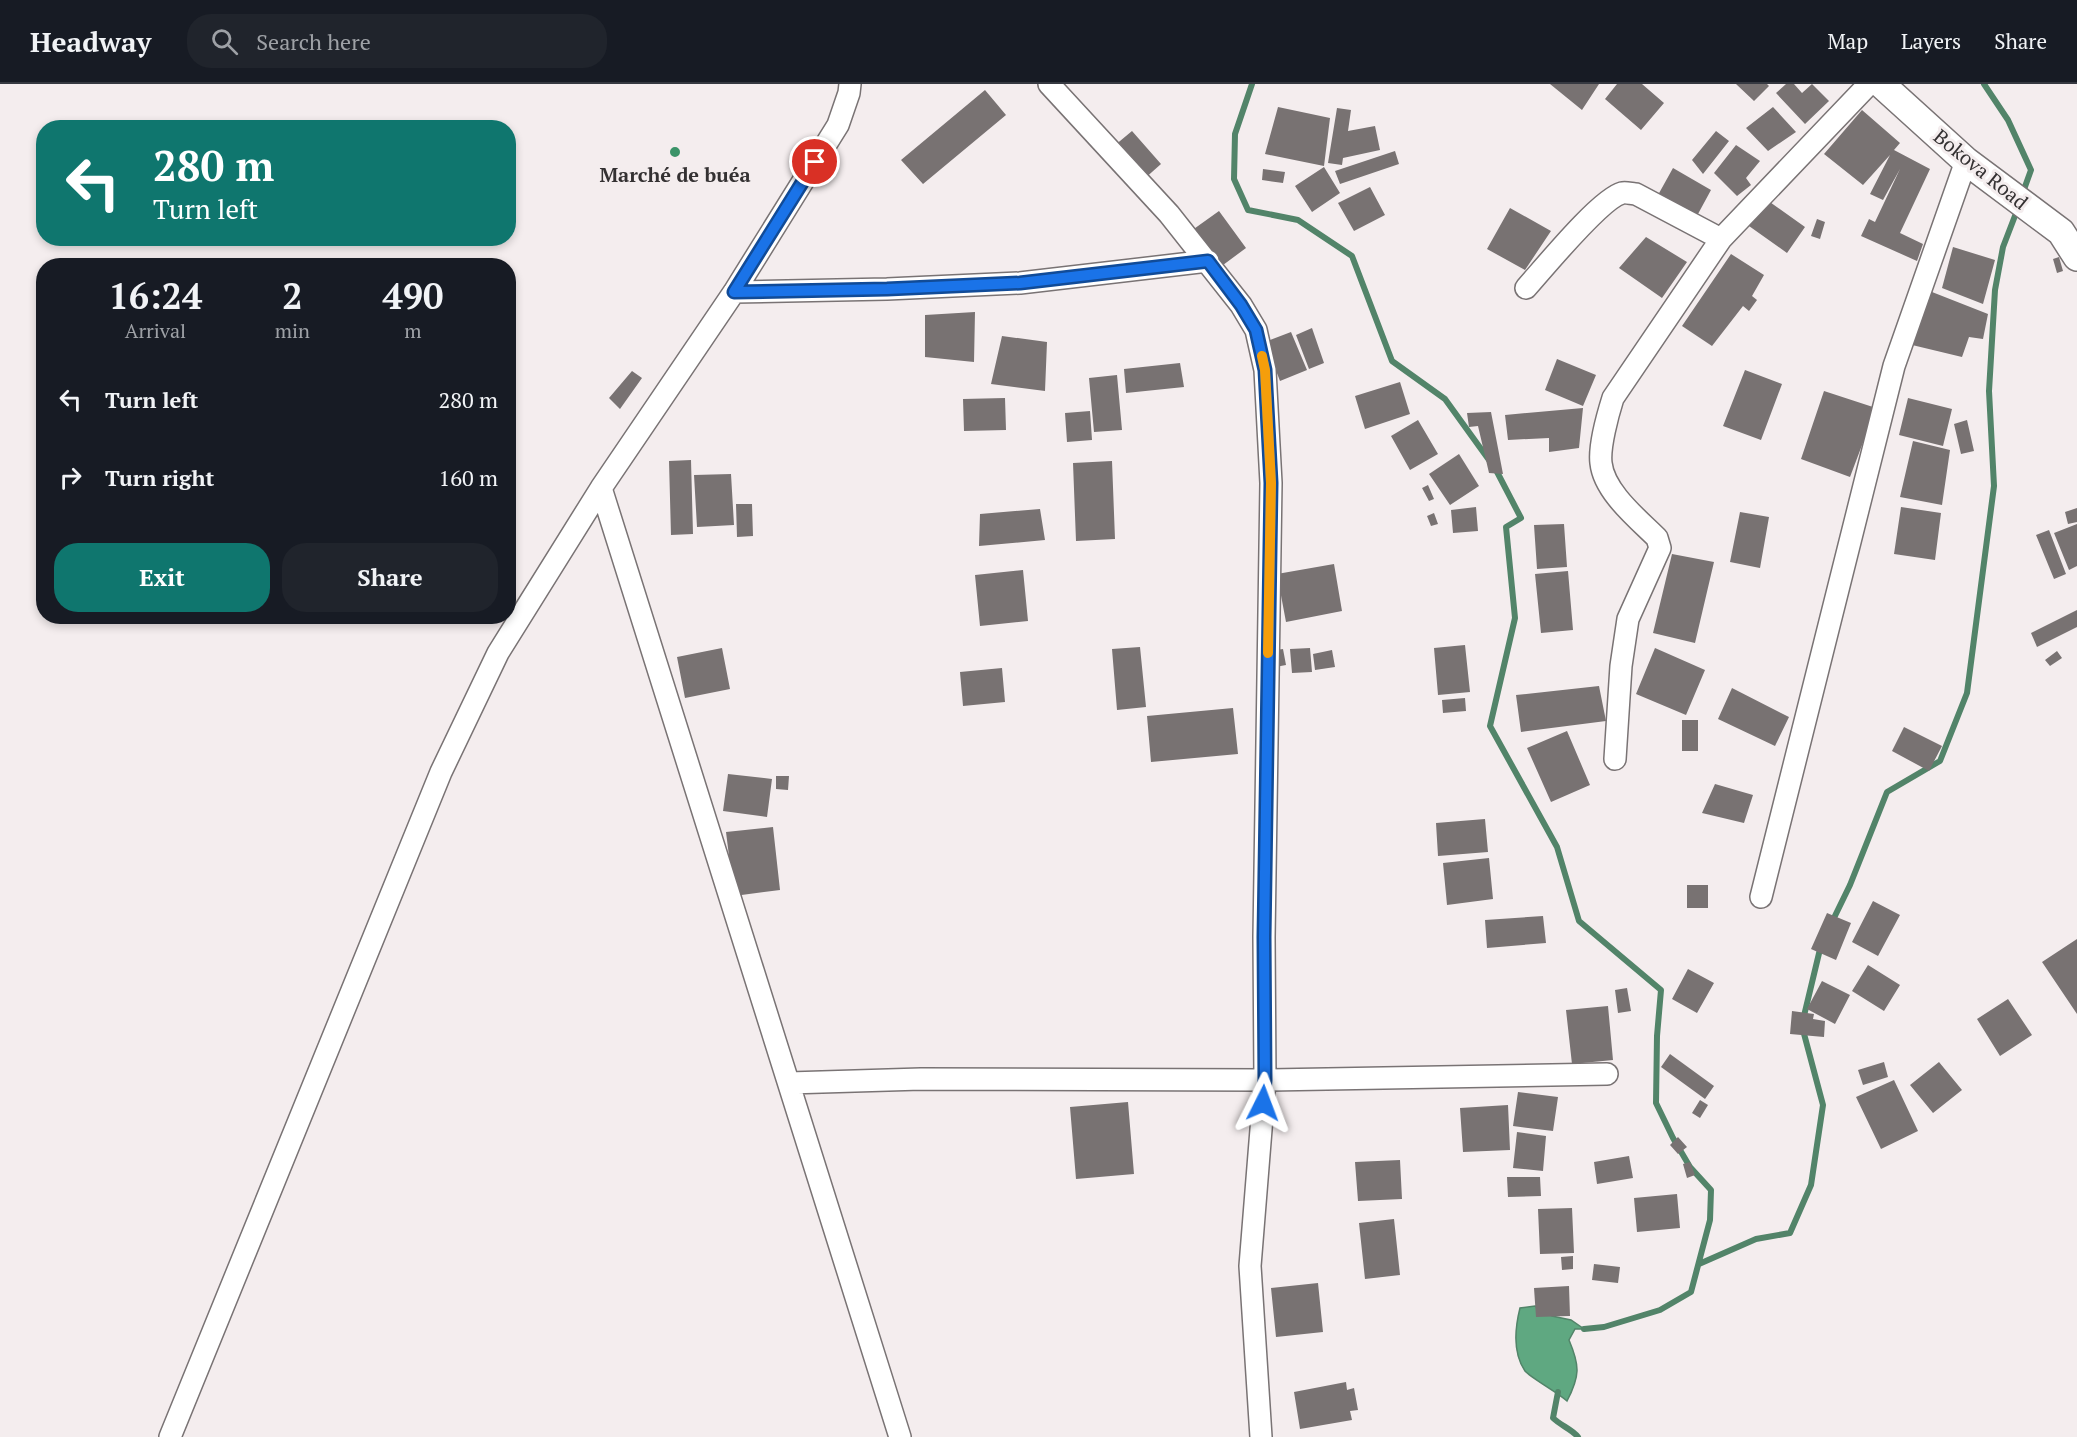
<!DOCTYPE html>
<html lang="en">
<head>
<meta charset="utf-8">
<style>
  body { margin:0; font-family:"PT Serif",serif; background:#20242c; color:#f1f3f6; height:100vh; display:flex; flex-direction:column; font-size:22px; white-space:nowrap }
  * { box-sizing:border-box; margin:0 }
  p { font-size:20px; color:#9ea1a6 }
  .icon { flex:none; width:33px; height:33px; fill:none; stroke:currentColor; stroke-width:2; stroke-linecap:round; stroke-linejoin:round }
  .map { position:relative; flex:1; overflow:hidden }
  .sheet { position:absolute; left:36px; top:174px; width:480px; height:366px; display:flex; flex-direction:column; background:#171b24; border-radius:24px; box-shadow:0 3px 9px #0003 }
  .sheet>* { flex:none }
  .top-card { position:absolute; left:36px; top:36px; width:480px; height:126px; border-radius:24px; box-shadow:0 3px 9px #0003; background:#0f766e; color:#fff; overflow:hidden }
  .pin { position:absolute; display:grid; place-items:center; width:51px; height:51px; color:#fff; margin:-26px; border:3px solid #fff; border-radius:50%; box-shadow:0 2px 6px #0007 }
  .me { position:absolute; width:66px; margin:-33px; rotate:3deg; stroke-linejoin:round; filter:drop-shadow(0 0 4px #0008) }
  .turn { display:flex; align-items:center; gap:21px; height:126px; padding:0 18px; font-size:27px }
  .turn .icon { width:78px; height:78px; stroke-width:2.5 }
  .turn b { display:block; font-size:42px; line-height:51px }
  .eta { display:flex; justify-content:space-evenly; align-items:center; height:102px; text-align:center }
  .eta b { font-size:36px; font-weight:800; line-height:42px }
  .button { display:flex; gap:12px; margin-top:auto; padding:12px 18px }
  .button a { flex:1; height:69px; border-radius:24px; background:#0f766e; color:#fff; font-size:24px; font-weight:800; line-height:69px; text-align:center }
  .button a+a { background:#20242c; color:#f1f3f6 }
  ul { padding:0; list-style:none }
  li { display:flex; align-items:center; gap:18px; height:78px; padding:0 18px }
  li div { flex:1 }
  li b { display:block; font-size:22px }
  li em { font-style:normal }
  header { display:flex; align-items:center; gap:36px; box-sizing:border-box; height:84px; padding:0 30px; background:#171b24; border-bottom:2px solid #363941 }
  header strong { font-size:28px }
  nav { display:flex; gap:33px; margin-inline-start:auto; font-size:21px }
  .search { width:420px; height:54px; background:#20242c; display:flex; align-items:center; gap:15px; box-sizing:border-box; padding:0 21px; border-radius:24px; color:#9ea1a6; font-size:22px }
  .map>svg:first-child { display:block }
  .water { fill:#5fa881; stroke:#528469; stroke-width:1.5 }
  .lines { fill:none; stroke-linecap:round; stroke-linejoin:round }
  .stream { stroke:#528469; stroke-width:6 }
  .building { fill:#787272 }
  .minor-casing { stroke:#797374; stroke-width:24 }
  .tertiary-casing { stroke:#797374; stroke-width:30 }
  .minor { stroke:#fff; stroke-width:21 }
  .tertiary { stroke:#fff; stroke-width:27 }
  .route-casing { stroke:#114b97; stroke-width:15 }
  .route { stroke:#1a73e8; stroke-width:10 }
  .slow { stroke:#f59e0b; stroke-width:10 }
  .poi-dot { fill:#3b9368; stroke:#f4edee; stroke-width:2 }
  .labels { text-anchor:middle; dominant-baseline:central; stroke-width:6; stroke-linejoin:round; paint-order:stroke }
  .street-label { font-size:20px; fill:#343132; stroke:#f4edee }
  .poi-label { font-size:20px; font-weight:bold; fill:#343132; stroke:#f4edee }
</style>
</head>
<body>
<header>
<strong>Headway</strong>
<div class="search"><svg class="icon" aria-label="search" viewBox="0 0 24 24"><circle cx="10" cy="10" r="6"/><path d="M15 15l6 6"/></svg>Search here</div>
<nav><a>Map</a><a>Layers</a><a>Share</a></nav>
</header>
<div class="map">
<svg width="2077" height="1353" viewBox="0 0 2077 1353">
  <rect width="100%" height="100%" fill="#f4edee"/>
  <path class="water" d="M 1535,1222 L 1552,1232 L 1571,1236 L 1584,1245 L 1575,1245 L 1569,1256 C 1580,1282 1580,1292 1567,1317 C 1557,1308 1531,1294 1525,1287 C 1512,1268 1515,1244 1520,1224 Z"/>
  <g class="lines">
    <path class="stream" d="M 1252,0 L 1235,50 L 1234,95 L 1248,126 L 1298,136 L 1352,172 L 1392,277 L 1445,315 L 1489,376
      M 1984,0 L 2008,36 L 2031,86 L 2022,111
      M 1495,384 L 1521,434 L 1506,443 L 1515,534 L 1490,642 L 1557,763 L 1579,837 L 1661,906 L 1657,952 L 1656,1019 L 1673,1054 L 1690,1083 L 1711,1106 L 1710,1136 L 1691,1208 L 1660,1226 L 1604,1243 L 1584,1245
      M 1832,838 L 1850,801 L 1887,708 L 1940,677 L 1967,609 L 1994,402 L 1989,307 L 1995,206 L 2003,163 L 2018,124
      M 1803,936 L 1821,861
      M 1699,1180 L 1756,1155 L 1790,1149 L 1811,1101 L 1823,1021 L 1803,946
      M 1558,1308 L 1553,1334 C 1560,1341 1573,1346 1578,1353"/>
  </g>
  <path class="building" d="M 1550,0 L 1599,0 L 1582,26 Z
    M 1617,0 L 1642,0 L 1664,19 L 1641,46 L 1605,15 Z
    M 1736,0 L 1767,0 L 1769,2 L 1754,17 Z
    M 1786,0 L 1794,0 L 1802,9 L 1812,0 L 1829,17 L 1805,40 L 1776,9 Z
    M 985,6 L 1006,31 L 923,100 L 901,76 Z
    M 1278,23 L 1330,34 L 1324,82 L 1265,70 Z
    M 1773,23 L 1796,48 L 1768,67 L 1746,44 Z
    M 1337,24 L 1351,26 L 1348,47 L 1375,42 L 1380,66 L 1343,74 L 1342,81 L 1328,79 Z
    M 1862,26 L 1900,59 L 1894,66 L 1930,85 L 1900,149 L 1923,160 L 1917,177 L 1861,152 L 1869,135 L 1875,138 L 1900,85 L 1883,116 L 1870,110 L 1890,71 L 1863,101 L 1824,70 Z
    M 1132,47 L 1161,80 L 1143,96 L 1114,62 Z
    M 1716,47 L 1729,57 L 1703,90 L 1692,76 Z
    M 1736,61 L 1760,77 L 1746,94 L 1751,101 L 1737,112 L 1714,89 Z
    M 1395,67 L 1399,80 L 1340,100 L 1335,87 Z
    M 1324,83 L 1340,109 L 1312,128 L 1295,102 Z
    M 1673,84 L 1711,106 L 1692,141 L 1653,120 Z
    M 1263,85 L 1285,88 L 1283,99 L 1262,96 Z
    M 1370,103 L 1385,131 L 1354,147 L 1338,119 Z
    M 1767,116 L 1805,143 L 1787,169 L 1749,142 Z
    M 1510,124 L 1551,147 L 1525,186 L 1487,165 Z
    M 1219,127 L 1246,164 L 1219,184 L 1191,147 Z
    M 1817,135 L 1825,138 L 1820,155 L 1811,152 Z
    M 1646,153 L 1687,178 L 1662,214 L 1619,184 Z
    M 1953,163 L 1995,176 L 1983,220 L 1942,204 Z
    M 1731,170 L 1764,191 L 1752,212 L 1757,216 L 1749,227 L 1743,222 L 1712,262 L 1682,242 Z
    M 2059,173 L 2063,187 L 2057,189 L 2053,175 Z
    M 1932,208 L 1988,230 L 1983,255 L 1969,253 L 1962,273 L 1908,260 L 1922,219 Z
    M 975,228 L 974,278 L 925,273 L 925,231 Z
    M 1312,244 L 1324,279 L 1309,285 L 1296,251 Z
    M 1291,248 L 1307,286 L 1280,297 L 1265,258 Z
    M 1002,252 L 1047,258 L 1045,307 L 991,300 Z
    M 1557,275 L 1596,291 L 1583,322 L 1545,306 Z
    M 1180,279 L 1184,303 L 1126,309 L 1124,285 Z
    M 1745,286 L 1782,300 L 1761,356 L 1723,342 Z
    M 632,287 L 642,294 L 620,325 L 609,314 Z
    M 1117,291 L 1122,346 L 1094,348 L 1089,294 Z
    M 1400,298 L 1410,330 L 1365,345 L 1355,312 Z
    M 1824,307 L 1876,324 L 1850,393 L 1801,375 Z
    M 1005,314 L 1006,346 L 964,347 L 963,315 Z
    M 1908,314 L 1952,325 L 1943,362 L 1899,351 Z
    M 1583,324 L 1579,364 L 1549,368 L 1549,354 L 1508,356 L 1505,331 Z
    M 1090,327 L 1092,356 L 1067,358 L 1065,329 Z
    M 1491,328 L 1503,390 L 1489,389 L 1478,342 L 1469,343 L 1467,329 Z
    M 1418,336 L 1438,370 L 1410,386 L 1391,352 Z
    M 1967,336 L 1974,367 L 1961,370 L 1954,340 Z
    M 1913,357 L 1950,366 L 1942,421 L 1900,413 Z
    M 1459,370 L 1479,402 L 1450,421 L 1429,390 Z
    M 691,376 L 693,450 L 671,451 L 669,377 Z
    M 1112,377 L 1115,455 L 1076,457 L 1073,379 Z
    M 731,390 L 734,441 L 697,443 L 694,391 Z
    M 1428,401 L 1434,415 L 1429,417 L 1422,404 Z
    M 736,420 L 752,420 L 753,452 L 737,453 Z
    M 1476,423 L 1478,447 L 1453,449 L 1451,426 Z
    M 1901,423 L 1941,429 L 1935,476 L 1894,470 Z
    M 2077,424 L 2077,438 L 2068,440 L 2065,428 Z
    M 1040,425 L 1045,456 L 979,462 L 980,430 Z
    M 1740,428 L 1769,433 L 1760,484 L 1730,478 Z
    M 1434,429 L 1438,440 L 1431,442 L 1427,432 Z
    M 1564,440 L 1567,483 L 1537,485 L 1534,441 Z
    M 2077,440 L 2077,482 L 2069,486 L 2054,449 Z
    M 2049,446 L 2066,490 L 2054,495 L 2036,451 Z
    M 1672,470 L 1714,478 L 1695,559 L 1653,549 Z
    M 1334,480 L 1342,527 L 1286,538 L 1277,490 Z
    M 1023,486 L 1028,537 L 980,542 L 975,491 Z
    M 1568,487 L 1573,546 L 1541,549 L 1535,490 Z
    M 2077,526 L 2077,543 L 2037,563 L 2031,549 Z
    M 1465,561 L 1470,608 L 1438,611 L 1434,564 Z
    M 1140,563 L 1146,623 L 1117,626 L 1112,565 Z
    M 722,564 L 730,605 L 685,614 L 677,573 Z
    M 1310,564 L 1312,588 L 1292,589 L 1290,565 Z
    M 1655,564 L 1705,586 L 1686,631 L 1636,610 Z
    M 1283,565 L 1286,581 L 1270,584 L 1267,567 Z
    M 1332,566 L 1335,583 L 1315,586 L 1313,570 Z
    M 2057,567 L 2062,574 L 2050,582 L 2045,576 Z
    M 1002,584 L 1005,618 L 963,622 L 960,588 Z
    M 1599,602 L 1606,637 L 1521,648 L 1516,611 Z
    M 1732,604 L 1789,633 L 1775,662 L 1718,635 Z
    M 1465,614 L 1466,627 L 1443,629 L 1442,616 Z
    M 1233,624 L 1238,670 L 1151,678 L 1147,632 Z
    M 1682,636 L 1698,636 L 1698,667 L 1682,667 Z
    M 1904,643 L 1942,662 L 1929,687 L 1892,667 Z
    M 1567,647 L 1590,701 L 1551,718 L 1527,664 Z
    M 728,690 L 772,695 L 767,733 L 723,727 Z
    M 776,692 L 789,692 L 788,706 L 776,705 Z
    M 1715,700 L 1753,711 L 1744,739 L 1702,729 Z
    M 1485,735 L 1488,768 L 1438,772 L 1436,739 Z
    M 773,743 L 780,806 L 734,812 L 726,748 Z
    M 1489,774 L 1493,815 L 1447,821 L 1443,779 Z
    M 1687,801 L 1708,801 L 1708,824 L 1687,824 Z
    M 1873,817 L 1900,831 L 1878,872 L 1852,858 Z
    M 1827,829 L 1851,839 L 1836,876 L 1811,865 Z
    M 1543,832 L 1546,859 L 1487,864 L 1485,836 Z
    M 2077,855 L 2077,930 L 2042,878 Z
    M 1868,881 L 1900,901 L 1884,927 L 1852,907 Z
    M 1688,885 L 1714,899 L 1697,929 L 1672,915 Z
    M 1822,897 L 1850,911 L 1835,940 L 1807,925 Z
    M 1627,904 L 1631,927 L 1618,929 L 1615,906 Z
    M 2008,915 L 2032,951 L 2000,972 L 1977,935 Z
    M 1608,922 L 1613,976 L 1572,980 L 1566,926 Z
    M 1792,927 L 1814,930 L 1813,935 L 1825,937 L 1824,953 L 1790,950 Z
    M 1670,970 L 1714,1002 L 1705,1015 L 1661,983 Z
    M 1884,978 L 1888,993 L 1863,1001 L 1858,986 Z
    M 1939,978 L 1962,1006 L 1933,1029 L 1910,1001 Z
    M 1894,996 L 1918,1047 L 1881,1065 L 1856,1013 Z
    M 1518,1008 L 1558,1013 L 1553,1047 L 1513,1042 Z
    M 1700,1016 L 1708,1021 L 1700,1034 L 1692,1029 Z
    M 1128,1018 L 1134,1090 L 1076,1095 L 1070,1023 Z
    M 1508,1021 L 1510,1066 L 1463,1068 L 1460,1024 Z
    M 1517,1048 L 1546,1052 L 1543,1087 L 1513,1084 Z
    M 1678,1053 L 1687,1063 L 1678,1070 L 1670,1061 Z
    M 1629,1072 L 1633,1094 L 1597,1100 L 1594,1078 Z
    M 1400,1076 L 1402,1115 L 1358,1117 L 1355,1078 Z
    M 1690,1078 L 1695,1091 L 1687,1094 L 1683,1080 Z
    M 1507,1093 L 1540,1093 L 1541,1112 L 1508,1113 Z
    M 1677,1110 L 1680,1144 L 1637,1148 L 1634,1114 Z
    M 1572,1124 L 1574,1169 L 1540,1170 L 1538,1125 Z
    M 1394,1135 L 1400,1191 L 1365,1195 L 1359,1139 Z
    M 1573,1172 L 1573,1185 L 1562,1186 L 1561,1173 Z
    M 1594,1180 L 1620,1183 L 1618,1199 L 1592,1196 Z
    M 1318,1199 L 1323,1248 L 1276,1253 L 1271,1204 Z
    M 1569,1202 L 1570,1232 L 1536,1233 L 1534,1204 Z
    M 1346,1298 L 1347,1306 L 1354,1304 L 1358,1326 L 1350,1327 L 1352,1336 L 1300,1345 L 1294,1308 Z"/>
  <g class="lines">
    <g class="minor-casing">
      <path id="minor" d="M 1526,204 C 1544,184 1600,115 1622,109 C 1626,108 1632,110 1636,110 L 1721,155
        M 734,208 L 887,205 L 1020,199 L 1208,177
        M 601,404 L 900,1353
        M 1615,675 L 1621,582 L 1628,535 L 1660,464 L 1657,454 C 1638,435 1604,408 1601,379 C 1599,363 1608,330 1613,314 L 1721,155 L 1869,0
        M 1761,813 L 1894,282 L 1966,77
        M 789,999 L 921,995 L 1265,996 L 1264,853 L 1271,399 L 1265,286 L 1256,246 L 1241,221 L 1169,130 L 1049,0
        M 170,1353 L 441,688 L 498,569 L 601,404 L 734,208 L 838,41 L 849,9 L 850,0
        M 1261,1353 L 1250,1182 L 1265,996 L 1607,990"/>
    </g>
    <g class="tertiary-casing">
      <path id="tertiary" d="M 1881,0 L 1966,77 L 2061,148 L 2077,173"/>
    </g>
    <use href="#minor" class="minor"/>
    <use href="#tertiary" class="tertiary"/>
  </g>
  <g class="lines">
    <g class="route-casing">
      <path id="route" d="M 815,78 L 734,208 L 887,205 L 1020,199 L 1208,177 L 1241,221 L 1256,246 L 1265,286 L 1271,399 L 1264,853 L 1265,996 L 1263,1019"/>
    </g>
    <use href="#route" class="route"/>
    <path class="slow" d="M 1262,272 L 1265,286 L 1271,399 L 1268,569"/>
  </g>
  <circle class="poi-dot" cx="675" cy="68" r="6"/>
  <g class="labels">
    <g class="street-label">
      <text transform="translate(1981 85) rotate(39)">Bokova Road</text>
    </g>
    <g class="poi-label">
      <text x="675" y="90">Marché de buéa</text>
    </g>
  </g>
</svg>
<div class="pin" style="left:815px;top:78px;background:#d93025"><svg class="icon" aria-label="arrive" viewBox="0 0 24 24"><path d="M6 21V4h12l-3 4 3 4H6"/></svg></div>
<svg class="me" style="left:1263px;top:1019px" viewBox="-20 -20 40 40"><path d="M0-17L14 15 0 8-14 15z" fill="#1a73e8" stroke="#fff" stroke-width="4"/></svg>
<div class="top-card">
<div class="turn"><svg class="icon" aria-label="left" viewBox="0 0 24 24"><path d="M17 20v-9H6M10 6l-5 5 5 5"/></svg><div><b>280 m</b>Turn left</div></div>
</div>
<section class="sheet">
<div class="eta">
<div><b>16:24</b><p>Arrival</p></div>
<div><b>2</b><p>min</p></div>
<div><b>490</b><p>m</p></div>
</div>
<ul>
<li><svg class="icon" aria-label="left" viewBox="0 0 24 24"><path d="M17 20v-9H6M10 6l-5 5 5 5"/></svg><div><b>Turn left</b></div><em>280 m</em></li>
<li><svg class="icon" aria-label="right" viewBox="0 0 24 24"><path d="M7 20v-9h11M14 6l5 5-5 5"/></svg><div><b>Turn right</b></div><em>160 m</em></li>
</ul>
<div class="button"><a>Exit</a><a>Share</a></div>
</section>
</div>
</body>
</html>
